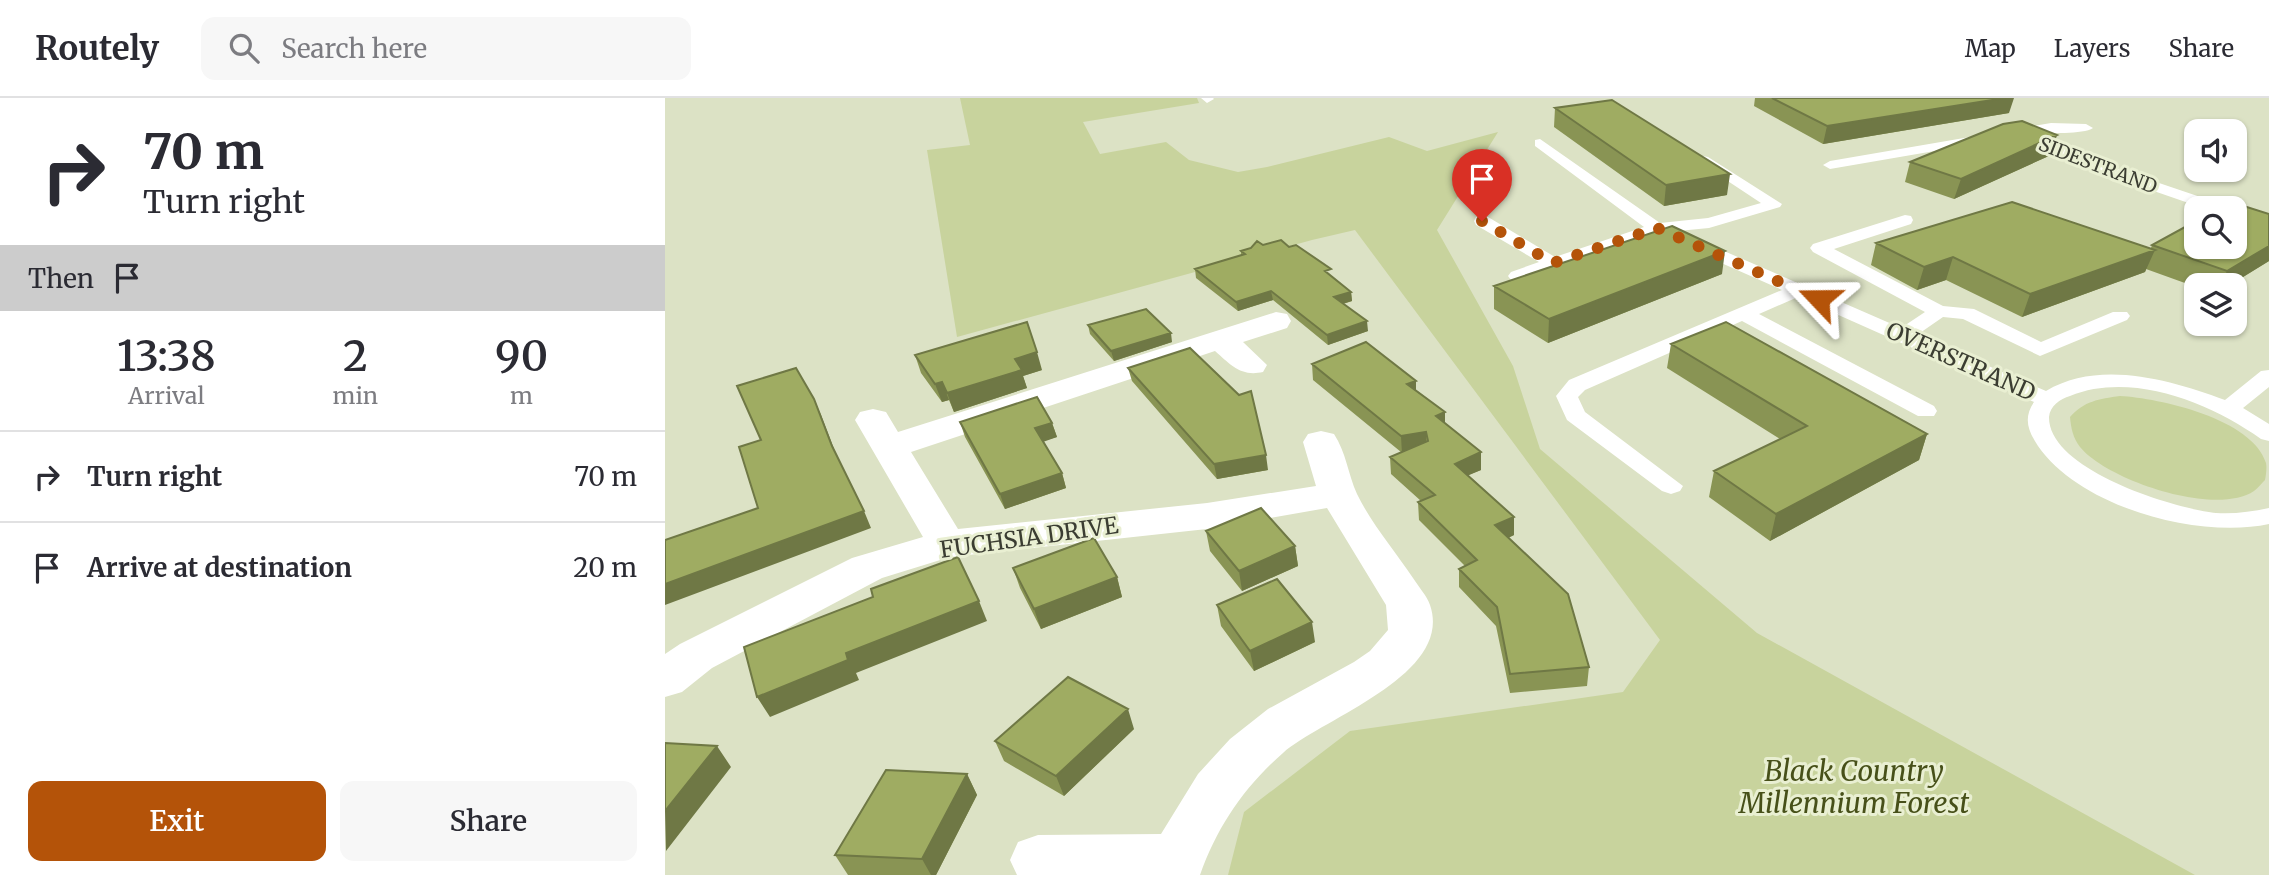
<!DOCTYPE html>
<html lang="en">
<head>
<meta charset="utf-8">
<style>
  body { margin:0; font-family:Merriweather,serif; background:#f7f7f7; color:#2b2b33; height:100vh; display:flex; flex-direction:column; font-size:26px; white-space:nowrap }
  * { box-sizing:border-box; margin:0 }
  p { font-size:23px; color:#7c7c81 }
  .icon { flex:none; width:38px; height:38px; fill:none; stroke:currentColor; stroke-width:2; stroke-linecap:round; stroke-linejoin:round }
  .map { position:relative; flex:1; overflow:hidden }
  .details { display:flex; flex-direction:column; background:#fff; width:665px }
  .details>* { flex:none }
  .hud { background:#fff; color:#2b2b33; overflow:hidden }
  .controls { position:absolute; left:1519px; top:21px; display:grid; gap:14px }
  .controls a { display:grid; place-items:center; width:63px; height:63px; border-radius:14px; background:#fff; box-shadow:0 2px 5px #0004; font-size:35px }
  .pin { position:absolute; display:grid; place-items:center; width:60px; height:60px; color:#fff; margin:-72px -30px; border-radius:50% 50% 50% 0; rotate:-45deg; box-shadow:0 0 7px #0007 }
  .pin .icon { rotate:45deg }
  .me { position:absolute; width:77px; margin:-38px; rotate:293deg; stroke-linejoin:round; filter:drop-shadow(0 0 5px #0008) }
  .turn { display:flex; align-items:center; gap:24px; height:147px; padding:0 28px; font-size:32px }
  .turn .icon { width:91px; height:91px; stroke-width:2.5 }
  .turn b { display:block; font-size:49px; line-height:60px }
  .then { display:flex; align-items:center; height:66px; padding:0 28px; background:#0003; gap:14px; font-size:26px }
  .eta { display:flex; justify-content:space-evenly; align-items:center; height:119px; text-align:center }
  .eta b { font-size:42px; font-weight:600; line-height:49px }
  .action { display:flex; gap:14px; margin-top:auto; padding:14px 28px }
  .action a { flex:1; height:80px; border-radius:14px; background:#b45309; color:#fff; font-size:28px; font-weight:600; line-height:80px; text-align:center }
  .action a+a { background:#f7f7f7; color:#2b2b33 }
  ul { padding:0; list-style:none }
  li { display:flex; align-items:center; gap:21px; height:91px; padding:0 28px; border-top:2px solid #e1e1e2 }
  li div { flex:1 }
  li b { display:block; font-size:26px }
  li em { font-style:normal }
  header { display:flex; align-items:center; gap:42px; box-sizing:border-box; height:98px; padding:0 35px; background:#fff; border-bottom:2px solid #e1e1e2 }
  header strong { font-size:33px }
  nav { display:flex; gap:38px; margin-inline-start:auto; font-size:24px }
  .search { width:490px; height:63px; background:#f7f7f7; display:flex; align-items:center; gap:18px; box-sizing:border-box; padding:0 24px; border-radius:14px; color:#7c7c81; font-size:26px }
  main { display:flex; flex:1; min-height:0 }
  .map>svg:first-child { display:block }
  .green { fill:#c8d39d }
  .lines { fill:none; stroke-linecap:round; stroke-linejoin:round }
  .service { fill:#fff; fill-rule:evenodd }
  .minor { fill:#fff; fill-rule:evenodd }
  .wall { fill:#899454 }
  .shaded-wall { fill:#6f7845 }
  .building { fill:#9fac62; stroke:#6f7845; stroke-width:2 }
  .route { stroke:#b45309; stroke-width:12; stroke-dasharray:0 21.6 }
  .labels { text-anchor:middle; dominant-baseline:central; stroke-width:6; stroke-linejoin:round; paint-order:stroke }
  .far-street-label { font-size:19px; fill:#3b3d32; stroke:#e9efd2 }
  .street-label { font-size:23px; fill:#3b3d32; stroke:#e9efd2 }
  .near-park-label { font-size:28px; font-style:italic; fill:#475019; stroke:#e9efd2 }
</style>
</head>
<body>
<header>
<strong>Routely</strong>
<div class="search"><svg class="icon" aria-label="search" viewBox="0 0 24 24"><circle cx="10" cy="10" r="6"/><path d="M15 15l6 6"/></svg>Search here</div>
<nav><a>Map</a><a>Layers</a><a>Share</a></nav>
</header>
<main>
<section class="details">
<div class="hud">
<div class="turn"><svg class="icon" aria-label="right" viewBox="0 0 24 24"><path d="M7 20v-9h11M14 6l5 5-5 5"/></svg><div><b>70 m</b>Turn right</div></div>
<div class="then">Then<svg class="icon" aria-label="arrive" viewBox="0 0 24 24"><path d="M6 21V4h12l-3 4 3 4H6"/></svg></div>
</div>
<div class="eta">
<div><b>13:38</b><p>Arrival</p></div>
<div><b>2</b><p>min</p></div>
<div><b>90</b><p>m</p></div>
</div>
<ul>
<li><svg class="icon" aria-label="right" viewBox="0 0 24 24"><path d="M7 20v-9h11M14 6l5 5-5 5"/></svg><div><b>Turn right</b></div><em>70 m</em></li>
<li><svg class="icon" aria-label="arrive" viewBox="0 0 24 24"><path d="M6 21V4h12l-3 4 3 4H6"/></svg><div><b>Arrive at destination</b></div><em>20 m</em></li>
</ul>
<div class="action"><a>Exit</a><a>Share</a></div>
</section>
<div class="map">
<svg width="1604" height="777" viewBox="0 0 1604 777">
  <rect width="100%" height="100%" fill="#dce2c5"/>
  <path class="green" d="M 295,0 L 532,0 L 534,5 L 418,24 L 435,56 L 501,44 L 524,62 L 573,74 L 602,69 L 724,39 L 762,53 L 833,34 L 772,132 L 848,268 L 875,351 L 1092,535 L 1530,777 L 563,777 L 579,714 L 685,633 L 958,594 L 995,542 L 690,132 L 647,142 L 292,239 L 262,52 L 305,47 Z
    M 1455,298 C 1494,300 1588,321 1601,365 C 1602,370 1601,377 1600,382 C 1597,385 1593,390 1589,393 C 1550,419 1442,382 1415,349 C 1408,340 1406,330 1405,319 C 1419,303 1434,301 1455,298 Z"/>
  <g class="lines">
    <path class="service" d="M 536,0 L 548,0 L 549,1 L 542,5 Z
      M 1386,25 L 1421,26 L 1428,30 C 1418,37 1383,34 1368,36 L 1438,66 L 1559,107 L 1561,110 L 1538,110 L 1428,72 L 1351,39 L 1165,71 L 1158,67 L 1165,63 Z
      M 875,41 L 995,125 L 1043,120 L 1096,105 L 1031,62 L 1038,58 L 1043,59 L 1117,106 L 1115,109 L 1044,130 L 1013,133 L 1236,230 L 1260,214 L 1148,154 L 1145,150 L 1148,146 L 1240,117 L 1246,118 L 1248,122 L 1246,126 L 1169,151 L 1278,208 L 1309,211 L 1376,244 L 1448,214 L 1462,214 L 1465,218 L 1462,222 L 1375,258 L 1298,221 L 1278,219 L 1252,237 L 1381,293 C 1434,261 1506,282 1560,302 L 1596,273 L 1604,272 L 1604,289 L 1578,310 L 1604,326 L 1604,343 L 1596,341 C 1545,305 1467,273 1405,298 C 1395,301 1385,308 1384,319 C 1383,372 1510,411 1551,415 C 1569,416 1586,414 1604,410 L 1604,426 C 1534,441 1416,410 1373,348 C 1363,333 1358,320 1369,304 L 1133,199 L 1094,216 L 1269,308 L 1272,313 L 1269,318 L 1253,318 L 1077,223 L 920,292 L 913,299 L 920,314 L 1018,388 L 1015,393 L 1006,396 L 997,393 L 902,322 L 891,298 L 904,282 L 1117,192 L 991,136 L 858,182 L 846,182 L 843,178 L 846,174 L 874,164 L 811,127 L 809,123 L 811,119 L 823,119 L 890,159 L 979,129 L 870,48 L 870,42 Z"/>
    <path class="minor" d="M 611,214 L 622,216 L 626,223 L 622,230 L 578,244 L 602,267 L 598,274 C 576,279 566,267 550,253 L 246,354 L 293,431 L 542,405 L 651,388 L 638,344 L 643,336 L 656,333 L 669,336 C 681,354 683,376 692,396 C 706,425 730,453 748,480 C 753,488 762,498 765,507 C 789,577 658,620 618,655 C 579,689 552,729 535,777 L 352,777 L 345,762 L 353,744 L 373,737 L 496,736 L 533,676 L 565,641 L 603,611 L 689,564 L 705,553 L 723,532 L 721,507 L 662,410 L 542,431 L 285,459 L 217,480 L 47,570 L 17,594 L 0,599 L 0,556 L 15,546 L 187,460 L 258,439 L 190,322 L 195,314 L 208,311 L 221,314 L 233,334 Z"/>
  </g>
  <path class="wall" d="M 1090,0 L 1340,0 L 1344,15 L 1158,46 L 1089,8 Z
    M 890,10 L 1062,97 L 999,108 L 889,29 Z
    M 1386,57 L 1289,101 L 1240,84 L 1245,64 Z
    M 1211,145 L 1486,150 L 1487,147 L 1604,163 L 1565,187 L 1531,187 L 1531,189 L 1481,171 L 1480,174 L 1357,219 L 1281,182 L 1252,192 L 1206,167 Z
    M 598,147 L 666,178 L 686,194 L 687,203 L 678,206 L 703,233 L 663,247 L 608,202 L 573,213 L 531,180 L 530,171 L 576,157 L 576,153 Z
    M 1057,176 L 883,245 L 829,211 L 829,188 Z
    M 423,227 L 507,244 L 449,263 L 425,236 Z
    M 1006,246 L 1262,336 L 1254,362 L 1105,443 L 1044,399 L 1049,373 L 1115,341 L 1002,270 Z
    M 250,257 L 377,272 L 358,278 L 362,290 L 289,314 L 284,302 L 277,304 L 256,275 Z
    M 647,266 L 751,292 L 780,314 L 780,325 L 816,354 L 816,372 L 803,377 L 849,419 L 849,437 L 843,440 L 924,569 L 922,588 L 845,595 L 831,528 L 794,489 L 794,471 L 800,468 L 754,422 L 753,404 L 756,403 L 726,376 L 725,359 L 736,354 L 648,282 Z
    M 463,270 L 603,372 L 552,381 L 467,283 Z
    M 295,324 L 387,325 L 392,339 L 378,343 L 397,375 L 401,390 L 340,411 L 300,339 Z
    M 541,433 L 630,448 L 633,468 L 577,493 L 545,453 Z
    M 348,470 L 452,479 L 457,499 L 376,531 L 355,490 Z
    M 552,507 L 650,544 L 589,573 L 556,528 Z
    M 469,631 L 399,698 L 339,663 L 330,643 Z
    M 302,676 L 312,697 L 271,777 L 183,777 L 170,757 Z"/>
  <path class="shaded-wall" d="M 1340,0 L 1349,0 L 1344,15 L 1158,46 L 1162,28 Z
    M 1392,37 L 1386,57 L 1289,101 L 1296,81 Z
    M 1065,76 L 1062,97 L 999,108 L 1001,87 Z
    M 1604,148 L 1604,163 L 1565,187 L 1555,187 L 1562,173 Z
    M 1490,152 L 1480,174 L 1357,219 L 1365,196 Z
    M 1060,153 L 1057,176 L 883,245 L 884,221 Z
    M 1288,159 L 1281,182 L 1252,192 L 1259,169 Z
    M 606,193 L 608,202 L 573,213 L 571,204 Z
    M 686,194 L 687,203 L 670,208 L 669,199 Z
    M 702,223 L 703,233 L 663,247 L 662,237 Z
    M 506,235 L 507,244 L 449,263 L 446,253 Z
    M 372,254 L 377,272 L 358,278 L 362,290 L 289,314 L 282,295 L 350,261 Z
    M 751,283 L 751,300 L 742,286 Z
    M 277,284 L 284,302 L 277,304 L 270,286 Z
    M 149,301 L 156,317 L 174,364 L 167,348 Z
    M 780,314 L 780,331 L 771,318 Z
    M 387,325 L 392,339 L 375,345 L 370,330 Z
    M 761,334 L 761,352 L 737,356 L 736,338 Z
    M 1262,336 L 1254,362 L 1105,443 L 1111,416 Z
    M 816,354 L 816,372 L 790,383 L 790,366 Z
    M 601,357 L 603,372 L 552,381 L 549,366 Z
    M 397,375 L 401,390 L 340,411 L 335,396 Z
    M 199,413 L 206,430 L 0,507 L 0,486 Z
    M 849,419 L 849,437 L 830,446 L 830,427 Z
    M 630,448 L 633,468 L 577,493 L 574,473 Z
    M 452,479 L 457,499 L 376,531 L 369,511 Z
    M 314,503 L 322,523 L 191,575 L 194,582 L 105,619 L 92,599 L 181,555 Z
    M 647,524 L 650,544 L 589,573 L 585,553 Z
    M 463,611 L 469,631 L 399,698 L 391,678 Z
    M 52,648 L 66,669 L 1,753 L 0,713 Z
    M 302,676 L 312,697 L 271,777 L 266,777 L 257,761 Z"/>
  <path class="building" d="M 1107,0 L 1340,0 L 1162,28 Z
    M 947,2 L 1065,76 L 1001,87 L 890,10 Z
    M 1357,23 L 1392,37 L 1296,81 L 1245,64 L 1338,26 Z
    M 1347,104 L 1490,152 L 1365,196 L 1288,159 L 1259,169 L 1211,145 Z
    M 1566,104 L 1604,116 L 1604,148 L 1562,173 L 1487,147 L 1531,123 L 1531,149 L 1570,149 L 1570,110 L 1555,110 Z
    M 1007,128 L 1060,153 L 884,221 L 829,188 Z
    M 616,142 L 624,149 L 631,147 L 666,171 L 660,173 L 686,194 L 669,199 L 702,223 L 662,237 L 606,193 L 571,204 L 530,171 L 580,156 L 576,153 L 586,150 L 592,143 L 598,147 Z
    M 481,211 L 506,235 L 446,253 L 423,227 Z
    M 362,224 L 372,254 L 350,261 L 357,272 L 282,295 L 277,284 L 270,286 L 250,257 Z
    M 1061,224 L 1262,336 L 1111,416 L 1049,373 L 1142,328 L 1006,246 Z
    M 701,244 L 751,283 L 742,286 L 780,314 L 771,318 L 816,354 L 790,366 L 849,419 L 830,427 L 903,496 L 924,569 L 845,576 L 832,509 L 794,471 L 812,462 L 753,404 L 770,397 L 725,359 L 763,343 L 761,334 L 736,338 L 647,266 Z
    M 525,250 L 574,297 L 586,293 L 601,357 L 549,366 L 463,270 Z
    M 131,270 L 149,301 L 167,348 L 199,413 L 0,486 L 0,442 L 93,410 L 74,349 L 96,342 L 72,288 Z
    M 372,299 L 387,325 L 370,330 L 397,375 L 335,396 L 295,324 Z
    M 596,410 L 630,448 L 574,473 L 541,433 Z
    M 429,440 L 452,479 L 369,511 L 348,470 Z
    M 293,459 L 314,503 L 181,555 L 183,562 L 92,599 L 79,549 L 208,499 L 206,491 Z
    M 612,481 L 647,524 L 585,553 L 552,507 Z
    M 403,579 L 463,611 L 391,678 L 330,643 Z
    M 0,645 L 52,648 L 0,713 Z
    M 221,672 L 302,676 L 257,761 L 170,757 Z"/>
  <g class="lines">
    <path class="route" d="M 817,123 L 888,165 L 992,130 L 1154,201"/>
  </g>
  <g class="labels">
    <g class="far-street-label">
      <text transform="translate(1433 67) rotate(21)">SIDESTRAND</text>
    </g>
    <g class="street-label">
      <text transform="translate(1296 263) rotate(24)">OVERSTRAND</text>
      <text transform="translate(364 439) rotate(-8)">FUCHSIA DRIVE</text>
    </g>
    <g class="near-park-label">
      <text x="1189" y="673">Black Country<tspan x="1189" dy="32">Millennium Forest</tspan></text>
    </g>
  </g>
</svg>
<div class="controls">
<a><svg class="icon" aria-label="sound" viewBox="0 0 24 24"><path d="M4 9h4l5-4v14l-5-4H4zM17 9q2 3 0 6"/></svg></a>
<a><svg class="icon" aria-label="search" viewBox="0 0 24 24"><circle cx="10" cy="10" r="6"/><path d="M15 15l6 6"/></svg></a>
<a><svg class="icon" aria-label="layers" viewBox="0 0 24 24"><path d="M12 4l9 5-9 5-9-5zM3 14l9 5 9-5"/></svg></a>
</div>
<div class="pin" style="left:817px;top:123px;background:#d93025"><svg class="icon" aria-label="arrive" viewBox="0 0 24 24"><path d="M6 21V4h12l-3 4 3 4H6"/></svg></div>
<svg class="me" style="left:1154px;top:201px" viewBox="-20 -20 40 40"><path d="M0-17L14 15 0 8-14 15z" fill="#b45309" stroke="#fff" stroke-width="4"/></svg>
</div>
</main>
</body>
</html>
